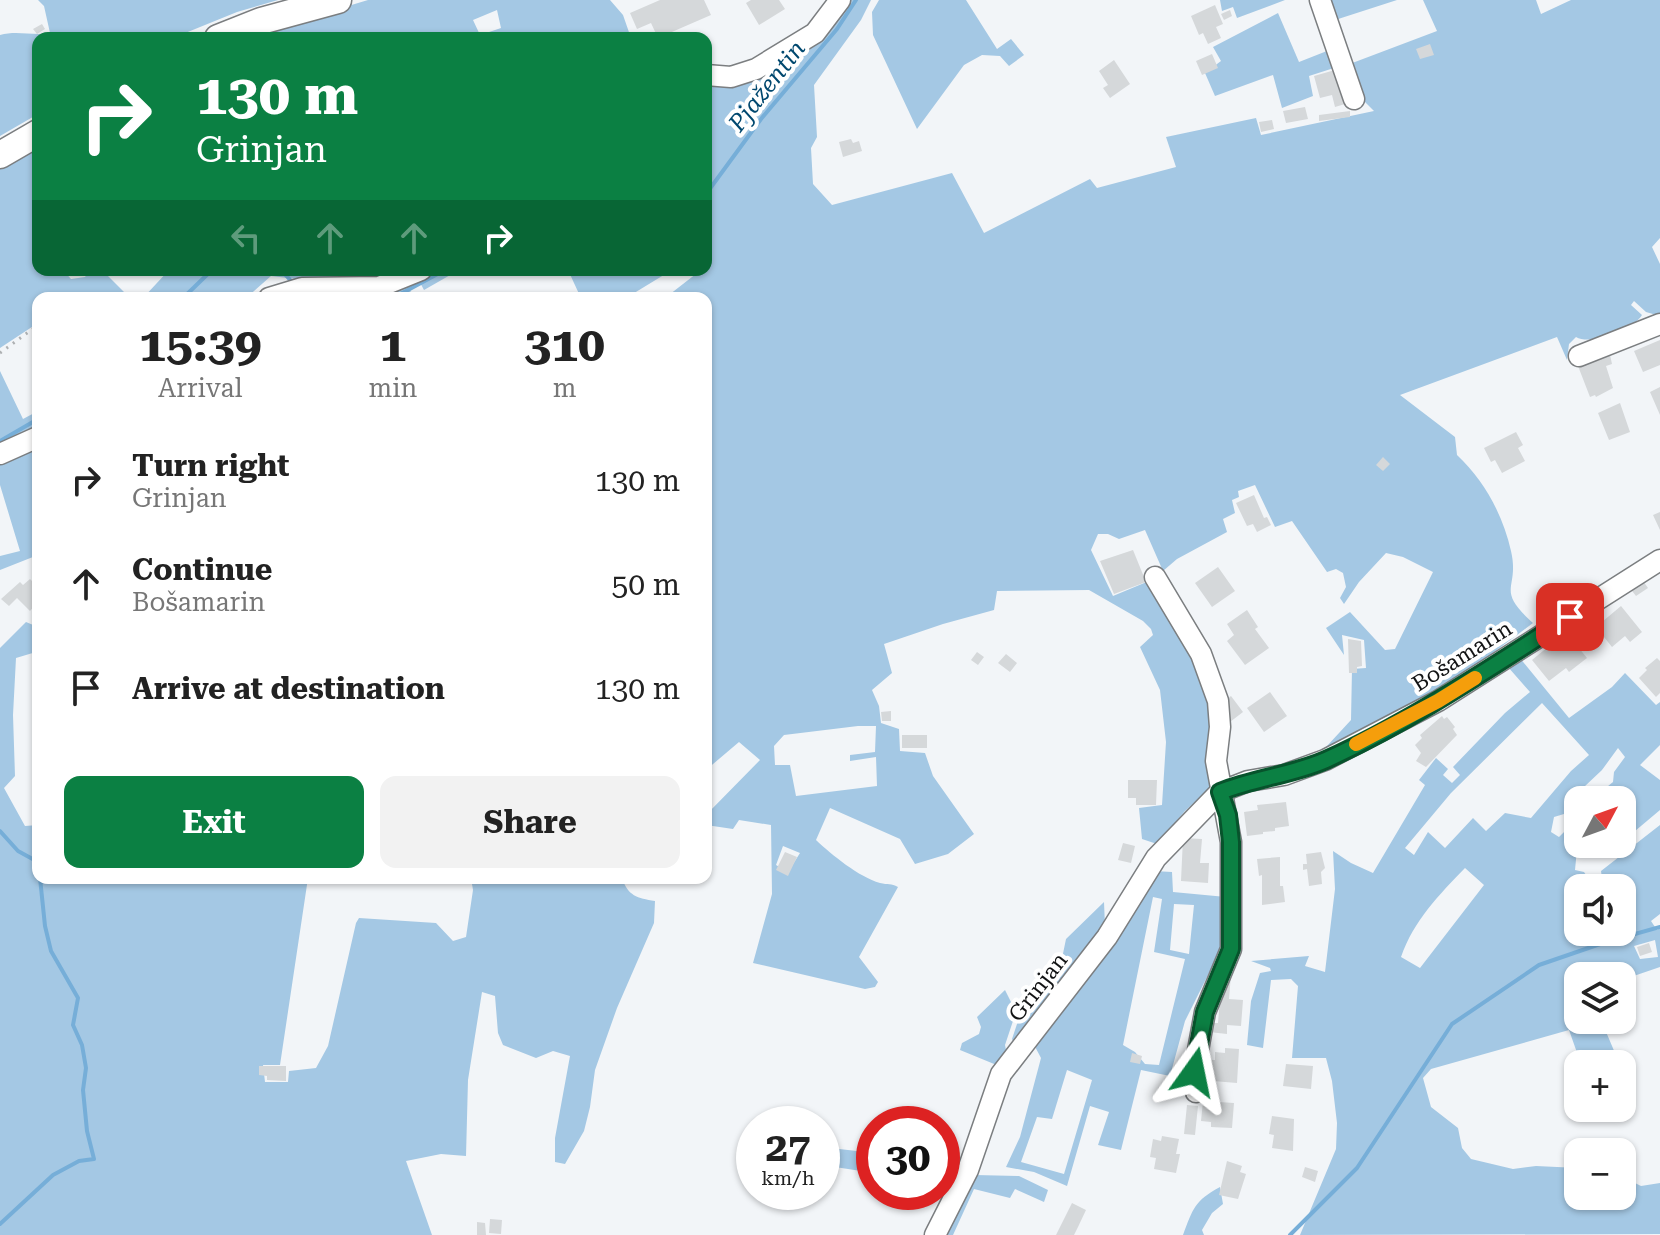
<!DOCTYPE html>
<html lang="en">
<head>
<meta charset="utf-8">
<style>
  body { margin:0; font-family:"Roboto Serif",serif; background:#f2f2f2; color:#222; height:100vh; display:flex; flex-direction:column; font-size:30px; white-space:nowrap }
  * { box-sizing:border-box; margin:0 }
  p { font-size:26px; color:#767676 }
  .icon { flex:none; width:44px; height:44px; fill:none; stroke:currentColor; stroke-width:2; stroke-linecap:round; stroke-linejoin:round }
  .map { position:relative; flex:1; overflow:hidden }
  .details { position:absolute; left:32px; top:292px; width:680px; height:592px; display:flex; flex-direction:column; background:#fff; border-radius:16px; box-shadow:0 2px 6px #0004 }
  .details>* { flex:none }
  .hud { position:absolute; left:32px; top:32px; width:680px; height:244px; border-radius:16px; box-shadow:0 2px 6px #0004; background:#0b8043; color:#fff; overflow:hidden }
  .needle { width:52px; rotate:49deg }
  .buttons { position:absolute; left:1564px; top:786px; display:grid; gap:16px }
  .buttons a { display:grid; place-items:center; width:72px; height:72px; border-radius:16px; background:#fff; box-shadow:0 2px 6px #0004; font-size:40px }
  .speed { position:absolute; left:736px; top:1106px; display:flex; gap:16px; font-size:40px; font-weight:700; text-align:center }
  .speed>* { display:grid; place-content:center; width:104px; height:104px; border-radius:50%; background:#fff; box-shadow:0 2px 6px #0004; line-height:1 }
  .speed small { font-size:20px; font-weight:400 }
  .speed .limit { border:12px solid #d22; background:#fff; color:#111 }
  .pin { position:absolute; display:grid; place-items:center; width:68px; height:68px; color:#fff; margin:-34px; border-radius:16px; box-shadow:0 4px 12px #0006 }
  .me { position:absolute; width:88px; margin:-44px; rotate:12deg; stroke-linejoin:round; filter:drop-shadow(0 0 6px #0008) }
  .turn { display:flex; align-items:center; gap:28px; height:168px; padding:0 32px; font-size:36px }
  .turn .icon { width:104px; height:104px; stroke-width:2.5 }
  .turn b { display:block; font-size:56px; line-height:68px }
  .lanes { display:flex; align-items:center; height:76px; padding:0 32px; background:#0003; justify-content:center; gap:40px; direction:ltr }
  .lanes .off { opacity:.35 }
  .eta { display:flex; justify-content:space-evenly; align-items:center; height:136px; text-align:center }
  .eta b { font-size:48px; font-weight:700; line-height:56px }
  .cta { display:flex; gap:16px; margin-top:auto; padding:16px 32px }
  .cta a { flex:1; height:92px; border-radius:16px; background:#0b8043; color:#fff; font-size:32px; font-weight:700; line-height:92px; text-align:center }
  .cta a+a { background:#f2f2f2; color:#222 }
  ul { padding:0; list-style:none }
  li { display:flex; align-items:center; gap:24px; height:104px; padding:0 32px }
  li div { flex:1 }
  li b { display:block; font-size:30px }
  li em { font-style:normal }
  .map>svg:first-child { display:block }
  .green { fill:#a4c8e4; fill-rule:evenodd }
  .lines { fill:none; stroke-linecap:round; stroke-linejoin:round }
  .stream { stroke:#76aed8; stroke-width:4 }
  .building { fill:#d5d8da }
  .minor-casing { stroke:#7b7e80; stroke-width:23 }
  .major-casing { stroke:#7b7e80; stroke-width:29 }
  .path { stroke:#aeb1b3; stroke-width:3; stroke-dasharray:2 6; stroke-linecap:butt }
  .minor { stroke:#fff; stroke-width:20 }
  .major { stroke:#fff; stroke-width:26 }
  .route-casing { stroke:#07532c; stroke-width:20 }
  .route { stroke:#0b8043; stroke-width:14 }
  .slow { stroke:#f59e0b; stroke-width:14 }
  .labels { text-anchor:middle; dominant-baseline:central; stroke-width:8; stroke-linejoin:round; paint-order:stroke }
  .street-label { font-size:22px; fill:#121314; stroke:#fff }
  .water-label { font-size:24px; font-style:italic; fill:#00486f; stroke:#fff }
</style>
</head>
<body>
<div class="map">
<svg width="1660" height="1235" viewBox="0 0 1660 1235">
  <rect width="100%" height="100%" fill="#f2f5f8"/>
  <path class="green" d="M 38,0 L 278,0 L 237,12 L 173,38 L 38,38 L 38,114 L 0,136 L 0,35 C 17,30 32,36 50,33 L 44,6 Z
    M 368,0 L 610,0 L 623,15 L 631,38 L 242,38 ZM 497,10 L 501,28 L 480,35 L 473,20 Z
    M 846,0 L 871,0 L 861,20 L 814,85 L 817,137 L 811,148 L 813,184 L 832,205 L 952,173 L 984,233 L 1090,179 L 1097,188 L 1176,167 L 1166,137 L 1256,118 L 1261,135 L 1374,111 L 1356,93 L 1347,65 L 1437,31 L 1423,0 L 1536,0 L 1541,14 L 1571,0 L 1660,0 L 1660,238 L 1652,247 L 1660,264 L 1660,316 L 1646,312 L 1634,301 L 1631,305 L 1642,315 C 1633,330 1591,346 1576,337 L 1569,344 L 1567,360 L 1557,337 L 1400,395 L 1455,437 L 1457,455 C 1484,480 1503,515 1511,551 C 1520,590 1494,588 1533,623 L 1470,670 L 1315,759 L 1351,720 L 1352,669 L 1366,668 L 1364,640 L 1342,635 L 1344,655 L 1326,628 L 1350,612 L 1385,650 L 1395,649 L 1433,572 L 1403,557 L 1386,553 L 1359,582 L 1344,604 L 1340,598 L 1346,587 L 1343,573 L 1336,569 L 1327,572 L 1292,521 L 1275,527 L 1255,485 L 1238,491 L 1239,497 L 1232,500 L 1235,513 L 1223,519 L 1227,532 L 1177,559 L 1163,571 L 1145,530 L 1119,539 L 1108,534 L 1098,534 L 1091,550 L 1113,596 L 1149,581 L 1188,640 L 1212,696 L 1212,786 L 1185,811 L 1157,844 L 1142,839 L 1139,808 L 1162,805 L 1166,742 L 1160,690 L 1140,647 L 1153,635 L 1151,629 L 1143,621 L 1089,590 L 997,591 L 994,610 L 943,624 L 884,644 L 892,673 L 872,690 L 879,706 L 881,723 L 899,729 L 900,751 L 925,753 L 933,776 L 974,834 L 948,854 L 915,864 L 900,839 L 830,808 L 816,840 C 832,855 859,877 880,883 C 888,885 891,883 898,887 L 859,957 L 878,982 L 875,987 L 865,989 L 753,963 L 772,894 L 771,825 L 739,820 L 733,829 L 706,825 L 706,815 L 760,760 L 739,742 L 706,770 L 706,298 L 665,298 L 701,270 L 706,270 L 712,255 L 706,249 L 706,82 L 731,84 ZM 858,726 L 876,726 L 875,752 L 850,755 L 850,761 L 876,757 L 877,786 L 796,796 L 790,765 L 775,765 L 774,746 L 784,735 ZM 783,846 L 800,853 L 788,872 L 776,865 Z
    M 879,0 L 966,0 L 997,49 L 1011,39 L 1024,55 L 1009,66 L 1000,56 L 982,55 L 964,65 L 917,129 L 873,35 L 872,12 Z
    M 1220,0 L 1285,0 L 1237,18 L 1233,7 L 1222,11 Z
    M 1325,0 L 1397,0 L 1332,21 Z
    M 1278,13 L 1299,62 L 1332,49 L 1337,67 L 1309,76 L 1313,96 L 1282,108 L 1273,75 L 1215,96 L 1205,73 L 1221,61 L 1213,47 Z
    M 38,144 L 38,270 L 63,270 L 71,279 L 85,277 L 90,270 L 102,270 L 130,298 L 38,298 L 38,323 L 0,348 L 0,165 Z
    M 169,270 L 411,270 L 382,280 L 314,281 L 271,276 L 246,298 L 143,298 Z
    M 428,270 L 459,270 L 424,290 L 417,277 Z
    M 568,270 L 672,270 L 626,298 L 575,298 L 580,296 Z
    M 407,282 L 413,298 L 283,298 Z
    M 0,371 L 23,419 L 38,411 L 38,430 L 0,451 Z
    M 38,440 L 38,555 L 0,570 L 0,556 L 20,551 L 0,485 L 0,460 Z
    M 26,622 L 38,627 L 38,687 L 33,689 L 36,652 L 16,658 L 13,715 L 15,776 L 4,788 L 25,826 L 38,825 L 38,878 L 308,878 L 280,1065 L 263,1065 L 265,1082 L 288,1082 L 289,1071 L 316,1068 L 328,1046 L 356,923 L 359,918 L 436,923 L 453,941 L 466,937 L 473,890 L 471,878 L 622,878 C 628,896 637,898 655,901 L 654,923 L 617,1008 L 595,1070 L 590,1107 L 584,1131 L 565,1164 L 555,1162 L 555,1138 L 570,1056 L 553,1051 L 536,1058 L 503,1045 L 498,1033 L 495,996 L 482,992 L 468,1080 L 466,1156 L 441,1154 L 406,1161 L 432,1235 L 0,1235 L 0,648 Z
    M 1515,652 L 1569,718 L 1612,687 L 1625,673 L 1656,705 L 1660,702 L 1660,745 L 1640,765 L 1660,780 L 1660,810 L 1622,842 L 1622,800 L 1591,800 L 1613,782 L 1614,772 L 1625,757 L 1618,748 L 1602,770 L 1566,804 L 1564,814 L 1554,817 L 1551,832 L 1559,837 L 1571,825 L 1578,811 L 1578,844 L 1580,844 L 1577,849 L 1575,870 L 1584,872 L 1595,888 L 1578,888 L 1578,932 L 1603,932 L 1607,940 L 1629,927 L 1627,916 L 1622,913 L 1622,888 L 1600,888 L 1603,886 L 1601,871 L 1660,825 L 1660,914 L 1651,921 L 1657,930 L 1660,928 L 1660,967 L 1622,980 L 1622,976 L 1578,976 L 1578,1020 L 1601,1020 L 1615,1053 C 1603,1056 1593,1064 1581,1064 L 1569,1030 L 1431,1069 L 1423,1078 L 1431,1107 L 1458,1128 L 1462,1148 L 1471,1159 L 1513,1169 L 1536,1166 L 1578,1168 L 1578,1196 L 1622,1196 L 1622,1178 L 1625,1178 L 1641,1186 L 1660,1183 L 1660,1234 L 1300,1235 L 1336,1149 L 1337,1123 L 1332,1081 L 1326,1058 L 1292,1058 L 1298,986 L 1291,979 L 1271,980 L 1263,1048 L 1247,1045 L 1251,1001 L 1260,973 L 1271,971 L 1270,968 L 1251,961 L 1309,956 L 1305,966 L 1325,972 L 1335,889 L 1333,851 L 1351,863 L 1373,873 L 1425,785 L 1419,780 L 1436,758 L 1448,769 L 1443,775 L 1452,783 L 1460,775 L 1453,767 L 1505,713 L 1530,692 L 1508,667 ZM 1542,703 L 1589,755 L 1571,771 L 1531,818 L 1505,813 L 1486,831 L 1473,818 L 1445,848 L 1428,832 L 1414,855 L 1405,848 L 1451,793 ZM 1465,868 L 1484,885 L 1420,968 L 1401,957 C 1414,920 1439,895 1465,868 ZM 1655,940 L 1658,957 L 1640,959 L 1634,946 Z
    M 1154,871 L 1172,872 L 1173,892 L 1226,897 L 1224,943 L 1185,1021 L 1170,1076 L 1141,1070 L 1121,1150 L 1098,1145 L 1109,1112 L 1090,1106 L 1067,1186 L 1034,1172 L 1006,1167 L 1020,1137 L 1041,1058 L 1032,1041 ZM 1153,897 L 1162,899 L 1154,952 L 1185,959 L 1159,1065 L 1145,1064 L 1135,1052 L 1123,1045 ZM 1174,904 L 1194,905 L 1189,954 L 1170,950 ZM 1067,1070 L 1092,1080 L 1064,1174 L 1021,1162 L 1037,1117 L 1052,1119 Z
    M 1104,902 L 1105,926 L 1015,1046 L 1012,1039 L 1021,1012 L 1036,1006 L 1058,978 L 1066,939 Z
    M 1005,990 L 1016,1012 L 1005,1045 L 1007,1055 L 999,1066 L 960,1050 L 962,1043 L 979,1034 L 981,1027 L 977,1017 Z
    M 822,1147 L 874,1153 L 874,1173 L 822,1165 Z
    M 975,1175 L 1019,1176 L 1048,1190 L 1044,1202 L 1015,1189 L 1010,1198 L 974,1189 L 953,1235 L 942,1235 Z
    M 1220,1187 L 1223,1204 L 1212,1213 L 1202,1230 L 1204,1235 L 1183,1235 C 1193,1209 1194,1201 1220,1187 Z"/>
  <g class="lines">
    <path class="stream" d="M 706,194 L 761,119 L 837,29 L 856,0
      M 281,270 L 293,283
      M 183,298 L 212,270
      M 393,298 L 445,270
      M 0,441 L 38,419
      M 0,831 L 18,851 L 38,862
      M 0,1224 L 53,1175 L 79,1161 L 94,1159 L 87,1131 L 83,1090 L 86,1068 L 82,1045 L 73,1025 L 78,998 L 51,951 L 45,926 L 40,878
      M 1290,1235 L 1357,1168 L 1452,1024 L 1539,965 L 1603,943 L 1660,927"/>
  </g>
  <path class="building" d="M 660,0 L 704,0 L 711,15 L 658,38 L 651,23 L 637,29 L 630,13 Z
    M 751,0 L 779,0 L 785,9 L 759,25 L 746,3 Z
    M 1215,5 L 1223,24 L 1216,27 L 1221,38 L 1208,44 L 1203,33 L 1199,35 L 1191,16 Z
    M 1230,10 L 1232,16 L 1224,20 L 1221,14 Z
    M 42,24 L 45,29 L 37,34 L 33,29 Z
    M 1430,44 L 1434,55 L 1420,59 L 1416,49 Z
    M 1212,54 L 1218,68 L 1202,75 L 1196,61 Z
    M 1114,60 L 1130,84 L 1110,98 L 1103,88 L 1108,85 L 1099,71 Z
    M 1335,70 L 1345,104 L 1335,107 L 1332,95 L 1320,98 L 1314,76 Z
    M 1305,107 L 1308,119 L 1286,123 L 1283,111 Z
    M 1350,111 L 1350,117 L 1319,121 L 1319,115 Z
    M 1272,120 L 1274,129 L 1261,132 L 1259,122 Z
    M 851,139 L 853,143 L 859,141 L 862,151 L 843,157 L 839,142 Z
    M 1660,340 L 1660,365 L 1643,372 L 1634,351 Z
    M 1609,350 L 1612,364 L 1606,366 L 1613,388 L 1596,397 L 1595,395 L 1590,397 L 1578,366 L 1600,357 Z
    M 1660,387 L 1660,415 L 1650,392 Z
    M 1620,403 L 1630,432 L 1609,440 L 1598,413 Z
    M 1516,432 L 1523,445 L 1518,448 L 1525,461 L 1502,473 L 1495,460 L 1491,462 L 1484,448 Z
    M 1383,457 L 1390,464 L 1383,471 L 1376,465 Z
    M 1254,495 L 1264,518 L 1267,517 L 1271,525 L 1257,532 L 1253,524 L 1247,526 L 1236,503 Z
    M 1660,512 L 1660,530 L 1653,515 Z
    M 1133,550 L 1146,582 L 1114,594 L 1100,561 Z
    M 1218,567 L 1235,591 L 1212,607 L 1195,583 Z
    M 1641,578 L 1648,588 L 1636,596 L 1629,587 Z
    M 30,579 L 38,587 L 38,602 L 30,611 L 17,598 L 9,606 L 1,599 L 20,582 L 23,585 Z
    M 1621,606 L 1642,632 L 1630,642 L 1625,636 L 1612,647 L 1596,627 Z
    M 1247,610 L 1258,627 L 1255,629 L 1269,648 L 1245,665 L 1227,641 L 1234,635 L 1227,624 Z
    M 1566,632 L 1587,658 L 1569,672 L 1566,668 L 1549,681 L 1532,660 Z
    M 1348,639 L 1361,641 L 1362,666 L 1357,667 L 1357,673 L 1349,673 Z
    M 977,652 L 984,657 L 978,665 L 971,660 Z
    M 1006,654 L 1017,663 L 1010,672 L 998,663 Z
    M 1657,658 L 1660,661 L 1660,693 L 1656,697 L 1639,678 L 1647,670 L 1645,668 Z
    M 1270,692 L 1287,716 L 1264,732 L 1247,708 Z
    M 1231,696 L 1243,712 L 1230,722 L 1221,704 Z
    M 891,711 L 891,721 L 882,721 L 881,712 Z
    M 1442,716 L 1444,719 L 1447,717 L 1455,727 L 1453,729 L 1457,735 L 1426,767 L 1416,761 L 1421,753 L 1415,745 L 1422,738 L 1420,735 Z
    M 902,735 L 927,735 L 927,748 L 902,748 Z
    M 1128,780 L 1157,780 L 1156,805 L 1136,805 L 1136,798 L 1128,798 Z
    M 1286,802 L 1289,826 L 1275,828 L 1275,831 L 1263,832 L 1263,834 L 1247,836 L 1244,812 L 1258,810 L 1257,805 Z
    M 1183,838 L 1202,839 L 1200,863 L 1209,863 L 1208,883 L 1181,881 Z
    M 1123,843 L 1135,846 L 1131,863 L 1118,860 Z
    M 785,852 L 797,857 L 788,876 L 776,870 Z
    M 1321,852 L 1325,868 L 1321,872 L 1322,884 L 1309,886 L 1307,869 L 1303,870 L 1303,864 L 1307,864 L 1306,854 Z
    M 1280,857 L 1280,886 L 1283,886 L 1285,902 L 1262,905 L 1262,875 L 1259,876 L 1257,859 Z
    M 1649,943 L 1652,952 L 1640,956 L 1637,947 Z
    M 1231,974 L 1229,999 L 1243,1000 L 1241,1026 L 1227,1025 L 1227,1034 L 1209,1032 L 1209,1023 L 1218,1023 L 1220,999 Z
    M 1225,1048 L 1239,1049 L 1237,1083 L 1213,1081 L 1214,1071 L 1209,1071 L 1210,1060 L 1215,1060 L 1215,1052 L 1225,1053 Z
    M 1132,1053 L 1142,1056 L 1140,1064 L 1130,1062 Z
    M 1286,1064 L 1313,1066 L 1311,1089 L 1283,1086 Z
    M 259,1066 L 286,1066 L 286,1081 L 267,1080 L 267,1076 L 259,1075 Z
    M 1203,1101 L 1234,1103 L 1232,1128 L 1211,1127 L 1211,1122 L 1201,1121 Z
    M 1187,1105 L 1198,1106 L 1195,1135 L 1184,1134 Z
    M 1272,1116 L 1294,1119 L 1293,1151 L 1272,1148 L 1274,1135 L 1269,1134 Z
    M 1162,1136 L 1179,1139 L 1176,1154 L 1180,1154 L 1176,1173 L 1154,1169 L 1156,1158 L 1150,1157 L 1153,1139 L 1161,1141 Z
    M 1227,1161 L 1242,1166 L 1240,1172 L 1246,1174 L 1238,1199 L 1219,1195 Z
    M 1305,1167 L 1318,1171 L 1315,1182 L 1302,1177 Z
    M 1072,1203 L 1086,1210 L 1078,1227 L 1074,1235 L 1056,1235 Z
    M 490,1219 L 502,1220 L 501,1234 L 489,1233 Z
    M 477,1222 L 485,1223 L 486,1235 L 477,1235 Z"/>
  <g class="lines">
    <g class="minor-casing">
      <path id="minor" d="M 1320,0 L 1354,99
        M 706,75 L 731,77 L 756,69 L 815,33 L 840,0
        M 269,298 L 302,288 L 379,287 L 421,270
        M 1579,356 L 1660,324
        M 0,454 L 38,437
        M 1155,577 L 1201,654 L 1218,701 L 1220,727 L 1216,761 L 1231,842 L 1231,949 L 1205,1012 L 1194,1072 L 1196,1092
        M 935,1235 L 968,1170 L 1001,1074 L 1107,937 L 1156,858 L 1220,792 L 1248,781 L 1284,775 L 1325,760 L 1438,701 L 1660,560"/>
    </g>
    <g class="major-casing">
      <path id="major" d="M 218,38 L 261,21 L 338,0
        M 0,155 L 38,133"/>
    </g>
    <path class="path" d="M 0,353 L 38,325"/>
    <use href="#minor" class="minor"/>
    <use href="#major" class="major"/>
  </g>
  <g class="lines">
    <g class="route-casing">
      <path id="route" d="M 1194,1072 L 1205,1012 L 1231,949 L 1231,842 L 1228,815 L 1220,792 C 1255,778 1292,775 1326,760 C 1412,721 1491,667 1570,617"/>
    </g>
    <use href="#route" class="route"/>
    <path class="slow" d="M 1356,744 L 1438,701 L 1475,678"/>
  </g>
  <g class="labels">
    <g class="street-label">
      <text transform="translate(1462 656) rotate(-32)">Bošamarin</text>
      <text transform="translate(1038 987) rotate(-52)">Grinjan</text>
    </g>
    <g class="water-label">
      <text transform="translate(767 86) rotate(-52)">Pjažentin</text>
    </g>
  </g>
</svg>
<div class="buttons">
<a><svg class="needle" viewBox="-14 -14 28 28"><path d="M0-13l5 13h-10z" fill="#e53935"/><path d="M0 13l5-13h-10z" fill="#767676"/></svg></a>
<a><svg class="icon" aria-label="sound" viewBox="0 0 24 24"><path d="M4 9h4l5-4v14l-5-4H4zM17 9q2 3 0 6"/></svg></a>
<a><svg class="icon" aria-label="layers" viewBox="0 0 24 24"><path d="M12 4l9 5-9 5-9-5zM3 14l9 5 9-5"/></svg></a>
<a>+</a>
<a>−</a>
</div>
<div class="speed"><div>27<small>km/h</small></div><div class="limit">30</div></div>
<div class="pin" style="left:1570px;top:617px;background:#d93025"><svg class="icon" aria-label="arrive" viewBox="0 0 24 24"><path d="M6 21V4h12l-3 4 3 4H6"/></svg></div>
<svg class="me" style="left:1194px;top:1072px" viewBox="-20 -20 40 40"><path d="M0-17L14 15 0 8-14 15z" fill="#0b8043" stroke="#fff" stroke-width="4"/></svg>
<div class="hud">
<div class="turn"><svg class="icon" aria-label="right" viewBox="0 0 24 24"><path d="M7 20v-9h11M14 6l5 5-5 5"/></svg><div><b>130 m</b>Grinjan</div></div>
<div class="lanes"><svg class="icon off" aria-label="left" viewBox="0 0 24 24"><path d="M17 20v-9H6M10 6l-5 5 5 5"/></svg><svg class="icon off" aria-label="ahead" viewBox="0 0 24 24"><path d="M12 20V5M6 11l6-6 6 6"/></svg><svg class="icon off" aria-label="ahead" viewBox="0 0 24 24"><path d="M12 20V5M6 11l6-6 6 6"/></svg><svg class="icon" aria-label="right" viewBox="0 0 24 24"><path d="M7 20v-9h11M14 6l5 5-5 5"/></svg></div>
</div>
<section class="details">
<div class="eta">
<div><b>15:39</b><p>Arrival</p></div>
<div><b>1</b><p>min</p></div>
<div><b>310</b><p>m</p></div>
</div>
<ul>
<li><svg class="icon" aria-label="right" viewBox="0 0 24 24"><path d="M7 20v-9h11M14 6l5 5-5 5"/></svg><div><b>Turn right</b><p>Grinjan</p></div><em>130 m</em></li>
<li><svg class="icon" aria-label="ahead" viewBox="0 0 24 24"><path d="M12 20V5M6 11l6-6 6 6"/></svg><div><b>Continue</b><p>Bošamarin</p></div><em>50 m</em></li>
<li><svg class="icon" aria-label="arrive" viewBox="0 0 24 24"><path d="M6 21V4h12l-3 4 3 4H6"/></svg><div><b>Arrive at destination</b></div><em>130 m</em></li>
</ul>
<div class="cta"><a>Exit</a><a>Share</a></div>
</section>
</div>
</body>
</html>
